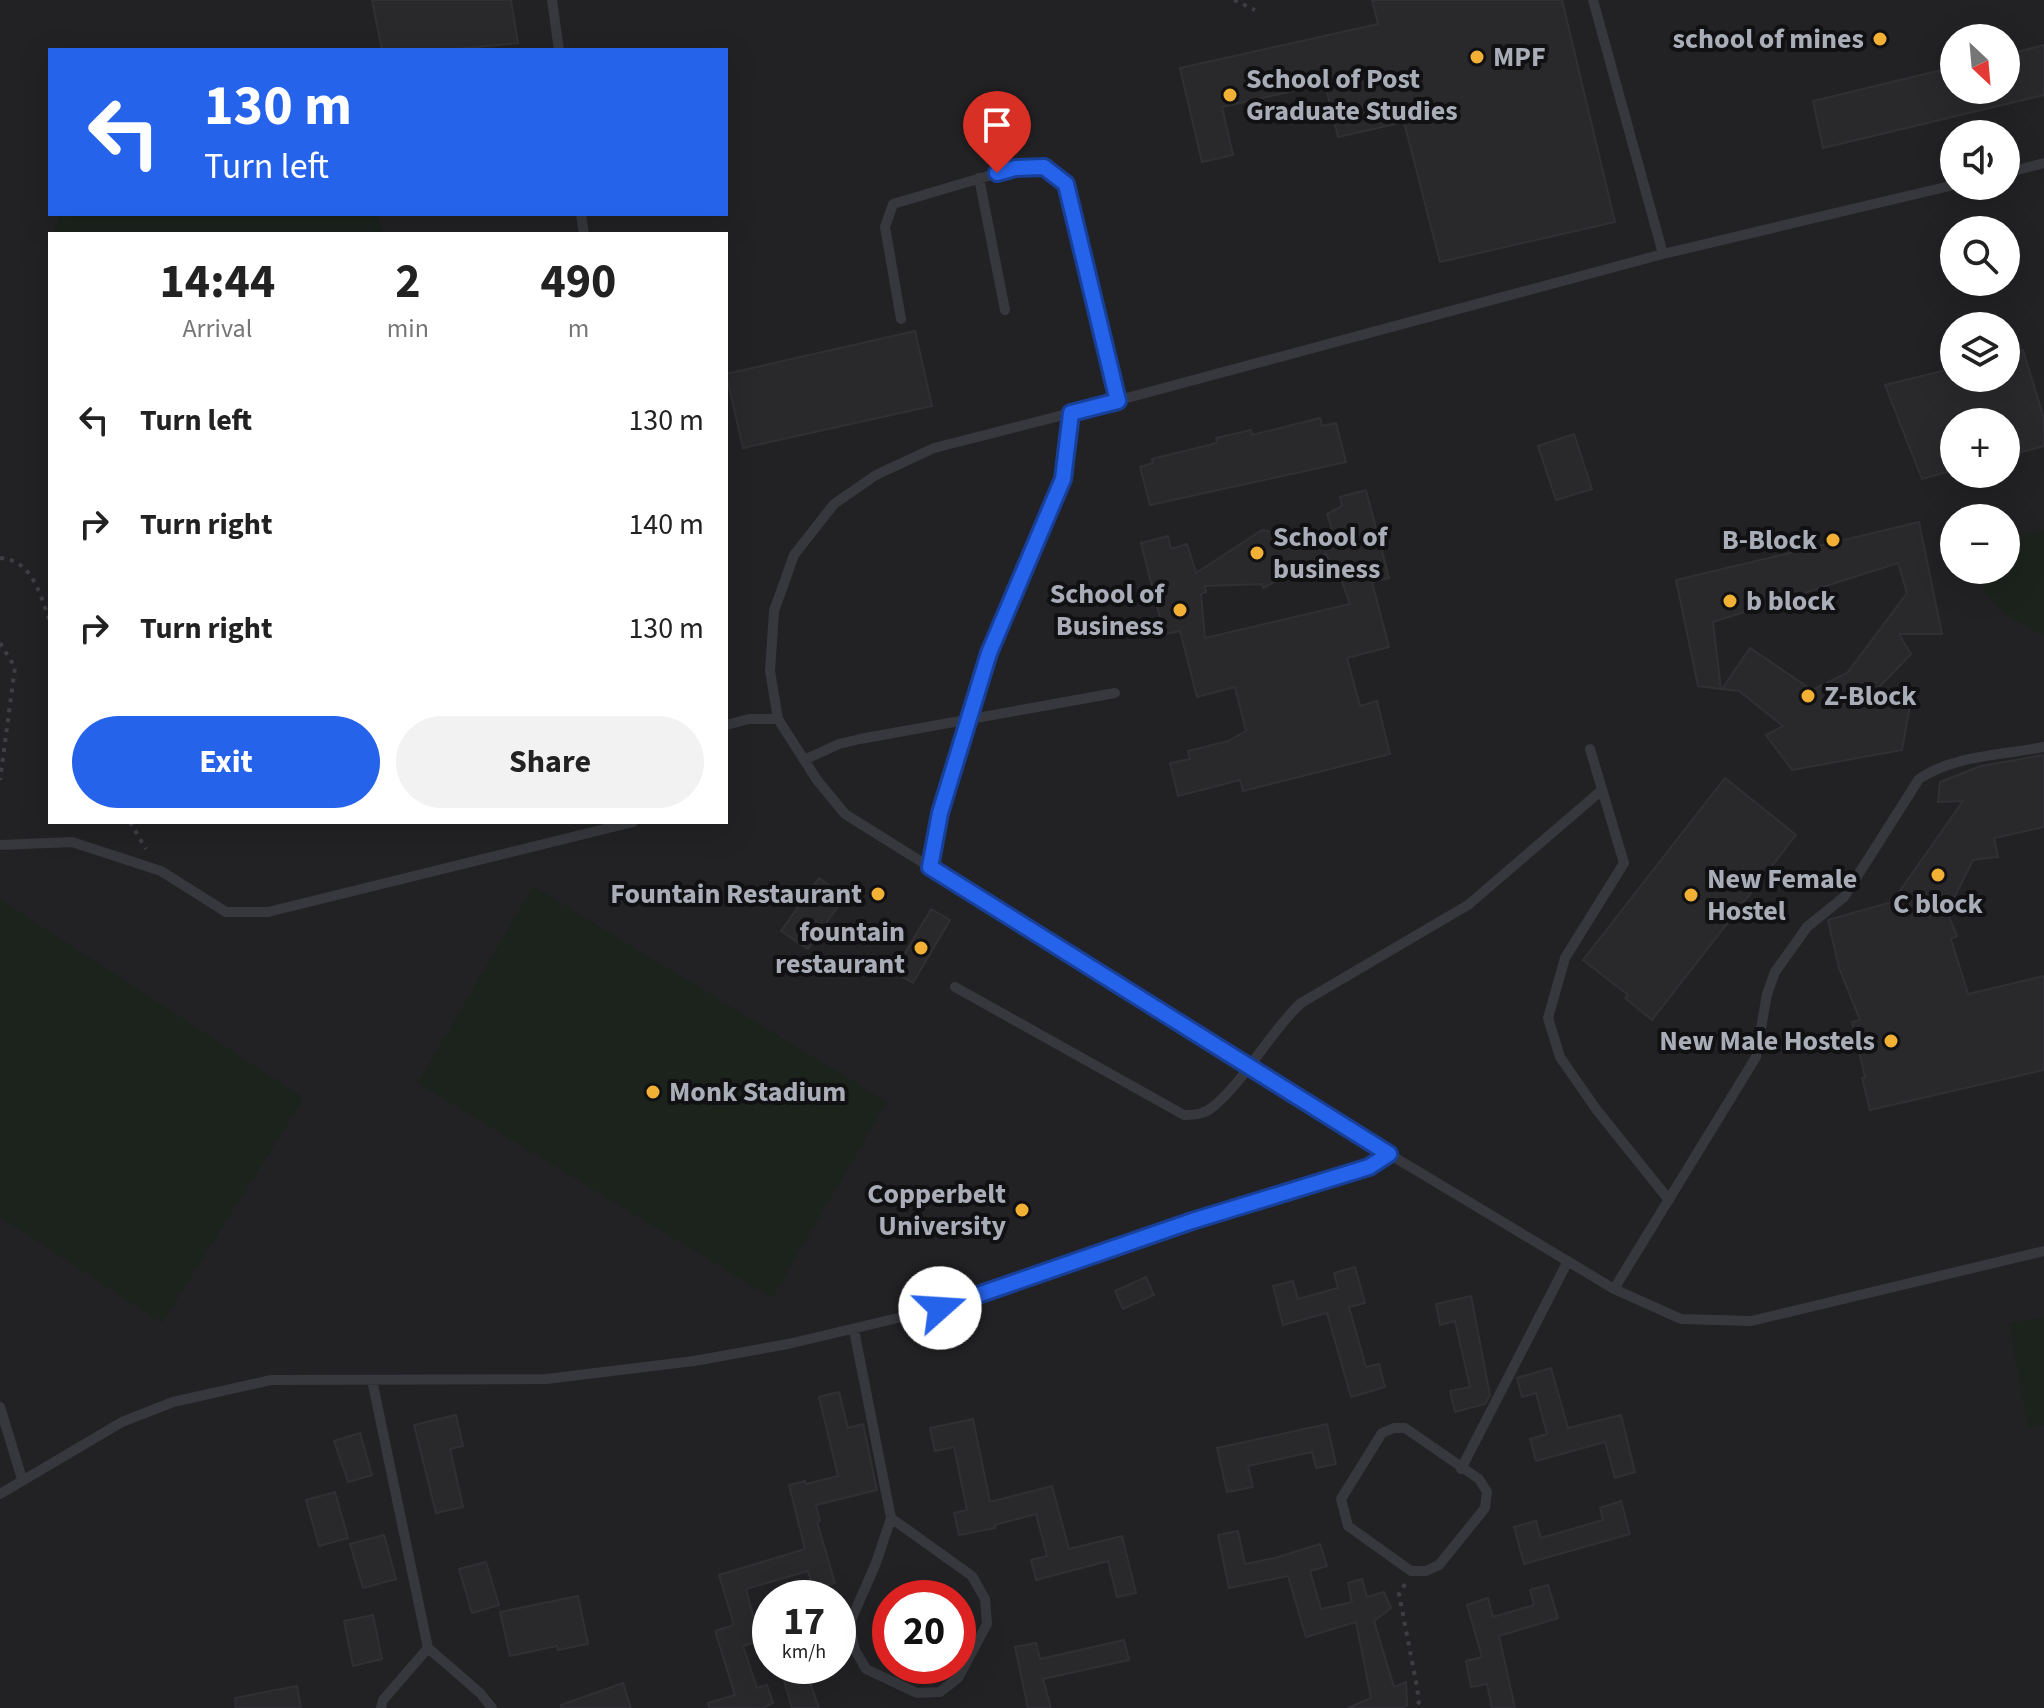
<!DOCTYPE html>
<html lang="en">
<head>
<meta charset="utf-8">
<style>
  body { margin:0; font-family:"Source Sans 3",sans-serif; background:#f2f2f2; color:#222; height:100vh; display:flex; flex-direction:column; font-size:30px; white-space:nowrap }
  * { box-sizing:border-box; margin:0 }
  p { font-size:26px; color:#767676 }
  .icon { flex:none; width:44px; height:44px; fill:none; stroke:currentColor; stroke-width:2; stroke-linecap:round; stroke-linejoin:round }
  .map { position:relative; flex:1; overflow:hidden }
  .panel { position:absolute; left:48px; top:232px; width:680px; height:592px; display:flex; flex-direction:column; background:#fff; border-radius:0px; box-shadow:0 8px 32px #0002 }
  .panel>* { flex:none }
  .hud { position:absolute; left:48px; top:48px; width:680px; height:168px; border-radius:0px; box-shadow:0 8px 32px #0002; background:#2563eb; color:#fff; overflow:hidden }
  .needle { width:52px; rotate:154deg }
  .controls { position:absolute; left:1940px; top:24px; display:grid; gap:16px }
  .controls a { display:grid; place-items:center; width:80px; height:80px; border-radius:50%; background:#fff; box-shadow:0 8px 32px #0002; font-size:40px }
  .speed { position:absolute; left:752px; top:1580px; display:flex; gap:16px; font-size:40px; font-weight:700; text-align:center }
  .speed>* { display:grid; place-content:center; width:104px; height:104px; border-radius:50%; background:#fff; box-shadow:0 8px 32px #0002; line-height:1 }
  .speed small { font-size:20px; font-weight:400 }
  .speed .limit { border:12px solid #d22; background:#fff; color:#111 }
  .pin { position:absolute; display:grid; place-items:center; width:68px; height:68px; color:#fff; margin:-82px -34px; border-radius:50% 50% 50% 0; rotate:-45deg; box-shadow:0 0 8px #0007 }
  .pin .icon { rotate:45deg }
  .me { position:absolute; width:88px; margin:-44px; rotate:71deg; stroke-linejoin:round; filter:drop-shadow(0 0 6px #0008) }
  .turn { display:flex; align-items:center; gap:28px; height:168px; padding:0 24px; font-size:36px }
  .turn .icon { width:104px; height:104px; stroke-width:2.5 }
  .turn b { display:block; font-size:56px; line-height:68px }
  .eta { display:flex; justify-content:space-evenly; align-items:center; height:136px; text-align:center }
  .eta b { font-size:48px; font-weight:700; line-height:56px }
  .button { display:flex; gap:16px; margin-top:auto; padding:16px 24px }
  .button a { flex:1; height:92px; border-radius:48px; background:#2563eb; color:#fff; font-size:32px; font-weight:700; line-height:92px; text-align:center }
  .button a+a { background:#f2f2f2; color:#222 }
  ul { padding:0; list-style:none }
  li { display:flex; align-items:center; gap:24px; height:104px; padding:0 24px }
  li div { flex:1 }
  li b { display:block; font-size:30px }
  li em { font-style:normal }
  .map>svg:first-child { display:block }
  .built { fill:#222225; fill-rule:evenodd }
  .green { fill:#1c231d }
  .building { fill:#29292c; stroke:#303034; stroke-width:2; fill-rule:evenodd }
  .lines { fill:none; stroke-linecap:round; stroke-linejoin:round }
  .path { stroke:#3d3f44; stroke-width:4; stroke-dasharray:4 6; stroke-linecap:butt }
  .service { stroke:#37383d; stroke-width:10 }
  .route-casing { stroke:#184099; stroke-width:20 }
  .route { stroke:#2563eb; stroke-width:14 }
  .poi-dot { fill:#f2b134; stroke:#111113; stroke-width:3 }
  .labels { text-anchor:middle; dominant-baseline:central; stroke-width:8; stroke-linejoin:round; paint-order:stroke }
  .poi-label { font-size:28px; font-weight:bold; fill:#a8adb8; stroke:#111113; text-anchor:end }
</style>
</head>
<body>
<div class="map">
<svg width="2044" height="1708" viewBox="0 0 2044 1708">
  <rect width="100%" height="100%" fill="#161618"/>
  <path class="built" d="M 0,0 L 2044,0 L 2044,1708 L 0,1708 ZM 1954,38 L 2006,38 L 2006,90 L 1954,90 ZM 50,50 L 726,50 L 726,214 L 50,214 ZM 1954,134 L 2006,134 L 2006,186 L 1954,186 ZM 1954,230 L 2006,230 L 2006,282 L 1954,282 ZM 50,234 L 726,234 L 726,822 L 50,822 ZM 1954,326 L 2006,326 L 2006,378 L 1954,378 ZM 1954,422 L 2006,422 L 2006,474 L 1954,474 ZM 1954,518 L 2006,518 L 2006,570 L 1954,570 ZM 770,1598 L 838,1598 L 838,1666 L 770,1666 ZM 890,1598 L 958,1598 L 958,1666 L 890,1666 Z"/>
  <path class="green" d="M 60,214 L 377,214 L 384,234 L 53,234 Z
    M 2044,531 L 2044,635 L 2043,636 C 2009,615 1988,611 1977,570 L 2006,570 L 2006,537 Z
    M 533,886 L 887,1102 L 772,1298 L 418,1083 Z
    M 0,899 L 304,1098 L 162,1323 L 0,1217 Z
    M 2044,1317 L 2044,1425 L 2028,1428 L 2009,1323 Z"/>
  <path class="building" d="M 372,0 L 511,0 L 518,43 L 446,50 L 382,50 Z
    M 1372,0 L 1562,0 L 1615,222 L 1440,262 L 1404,122 L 1338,137 L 1325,84 L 1222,107 L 1233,155 L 1202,162 L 1180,68 L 1378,24 Z
    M 2044,45 L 2044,95 L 1823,148 L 1813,101 L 1954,67 L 1954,90 L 2006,90 L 2006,55 Z
    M 915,331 L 932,406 L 743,448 L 726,374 Z
    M 2023,350 L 2044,419 L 2044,446 L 2006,456 L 2006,422 L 1954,422 L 1954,470 L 1922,479 L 1885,385 L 1954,368 L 1954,378 L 2006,378 L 2006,355 Z
    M 1320,418 L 1322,426 L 1336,423 L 1346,462 L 1150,505 L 1140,467 L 1153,463 L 1152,459 L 1217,443 L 1216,438 L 1251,430 L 1252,435 Z
    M 1574,434 L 1592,489 L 1556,500 L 1538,446 Z
    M 1366,490 L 1389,578 L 1372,582 L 1389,647 L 1347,658 L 1360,706 L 1377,701 L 1390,754 L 1243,791 L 1240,780 L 1178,796 L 1170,763 L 1190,759 L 1188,751 L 1228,741 L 1246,731 L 1235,687 L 1197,697 L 1180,631 L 1164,634 L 1141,543 L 1168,536 L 1171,549 L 1187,544 L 1196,573 L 1262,530 L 1337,545 L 1327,514 L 1342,506 L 1340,497 ZM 1326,554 L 1331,566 L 1336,566 L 1350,604 L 1205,638 L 1201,594 L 1206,592 L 1205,586 L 1262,584 L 1263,588 Z
    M 1919,522 L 1942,634 L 1899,634 L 1911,654 L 1863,704 L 1911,700 L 1902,750 L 1792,770 L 1766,735 L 1783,726 L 1739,691 L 1722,689 L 1750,648 L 1812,690 L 1847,673 L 1907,593 L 1898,563 L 1713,622 L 1721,689 L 1698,686 L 1676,580 Z
    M 2044,755 L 2044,827 L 1994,838 L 1998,857 L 1973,860 L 1947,912 L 1957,936 L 1951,939 L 1968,994 L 2044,976 L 2044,1070 L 1870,1110 L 1862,1078 L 1865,1077 L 1852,1022 L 1860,1020 L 1839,968 L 1828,920 L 1892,902 L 1963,801 L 1938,802 L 1940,782 L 1981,766 Z
    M 1725,778 L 1796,835 L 1652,1020 L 1625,998 L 1628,995 L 1583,960 Z
    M 819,878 L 845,896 L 808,949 L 781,931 Z
    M 931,909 L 950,920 L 913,983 L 894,972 Z
    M 1355,1267 L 1365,1303 L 1349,1307 L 1366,1367 L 1379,1364 L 1385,1387 L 1351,1397 L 1327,1313 L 1283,1325 L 1273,1286 L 1293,1281 L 1298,1299 L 1338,1288 L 1334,1273 Z
    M 1146,1277 L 1154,1295 L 1123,1309 L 1115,1291 Z
    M 1471,1296 L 1490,1395 L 1485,1404 L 1455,1412 L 1450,1391 L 1470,1387 L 1455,1321 L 1440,1325 L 1436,1304 Z
    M 1551,1368 L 1568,1428 L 1621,1415 L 1635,1472 L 1615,1478 L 1605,1442 L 1536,1461 L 1530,1439 L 1547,1434 L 1536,1393 L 1522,1397 L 1517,1378 Z
    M 839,1392 L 848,1428 L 863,1424 L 877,1490 L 816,1505 L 820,1521 L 817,1522 L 835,1583 L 813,1589 L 808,1571 L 746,1589 L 760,1641 L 743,1646 L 757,1688 L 767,1685 L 773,1703 L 763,1708 L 709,1708 L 708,1703 L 735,1695 L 715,1631 L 734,1625 L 719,1575 L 805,1549 L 789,1485 L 805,1481 L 806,1484 L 838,1476 L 819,1397 Z
    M 456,1415 L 463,1446 L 450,1449 L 463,1507 L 436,1513 L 414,1425 Z
    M 973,1419 L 990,1502 L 1052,1486 L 1069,1549 L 1122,1536 L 1136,1593 L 1117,1597 L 1108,1561 L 1036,1580 L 1031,1560 L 1047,1556 L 1036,1514 L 995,1525 L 995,1528 L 959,1535 L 954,1513 L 967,1510 L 954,1447 L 935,1451 L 930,1428 Z
    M 1327,1424 L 1336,1464 L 1316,1468 L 1312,1452 L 1248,1466 L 1253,1487 L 1227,1492 L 1217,1448 Z
    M 360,1433 L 372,1475 L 348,1482 L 334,1441 Z
    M 335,1492 L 348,1538 L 319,1546 L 306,1500 Z
    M 1621,1501 L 1630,1534 L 1524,1564 L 1514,1527 L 1536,1521 L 1541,1538 L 1603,1520 L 1600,1508 Z
    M 1238,1531 L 1245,1564 L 1275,1558 L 1320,1544 L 1327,1566 L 1310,1571 L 1321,1609 L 1352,1602 L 1348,1583 L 1362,1579 L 1367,1597 L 1384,1592 L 1391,1608 L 1374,1621 L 1394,1687 L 1406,1682 L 1407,1706 L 1400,1708 L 1348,1708 L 1371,1698 L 1356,1622 L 1306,1637 L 1288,1576 L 1229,1588 L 1218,1535 Z
    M 384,1535 L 396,1579 L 363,1588 L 350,1544 Z
    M 486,1562 L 499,1605 L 472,1613 L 459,1569 Z
    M 1548,1585 L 1558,1618 L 1499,1636 L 1515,1708 L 1492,1708 L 1487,1684 L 1471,1687 L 1466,1661 L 1482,1657 L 1467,1605 L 1488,1598 L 1493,1617 L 1534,1605 L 1530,1590 Z
    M 578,1596 L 588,1644 L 558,1650 L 557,1646 L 510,1656 L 500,1612 Z
    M 373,1615 L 382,1659 L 353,1666 L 344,1621 Z
    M 1124,1640 L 1129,1660 L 1043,1679 L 1051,1708 L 1028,1708 L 1015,1647 L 1036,1643 L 1040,1659 Z
    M 807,1673 L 819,1708 L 792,1708 L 784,1681 Z
    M 623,1683 L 631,1708 L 561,1708 L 561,1705 Z
    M 297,1686 L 301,1708 L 236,1708 L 235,1698 Z"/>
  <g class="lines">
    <path class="path" d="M 1234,0 L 1255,10
      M 0,558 C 33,560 40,595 50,622
      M 0,643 L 15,667 L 0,780
      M 130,822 L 146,849
      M 1405,1584 L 1399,1594 L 1417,1687 L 1419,1702 L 1415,1708"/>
    <path class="service" d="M 552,0 L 559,50
      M 1593,0 L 1663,254
      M 2006,173 L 2044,163
      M 979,178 L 1005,310
      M 1954,185 L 1663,254 L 1071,413 L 934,448 L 876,475 L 834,504 L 794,555 L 774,611 L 770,671 L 778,719 L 817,780 L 845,814 L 1389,1154 L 1614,1289 L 1681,1319 L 1751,1321 L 2044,1251
      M 581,214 L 584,234
      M 901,319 L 885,227 L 893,204 L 1015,168 L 1044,167 L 1066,184 L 1118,401
      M 726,725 L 749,719 L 778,719
      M 1590,749 L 1624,863 L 1565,958 L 1548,1018 L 1560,1057 L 1596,1109 L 1669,1200
      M 804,760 L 839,744 L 860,739 L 1115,693
      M 0,845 L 72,842 L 161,871 L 226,912 L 268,912 L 633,822
      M 930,867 L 940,813 L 989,653 L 1063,479 L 1071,413
      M 955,987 L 1184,1115 C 1196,1115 1205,1114 1214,1106 C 1248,1077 1268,1034 1301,1003 L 1468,905 L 1602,790
      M 1614,1289 L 1756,1057 L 1767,994 L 1775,972 L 1807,927 L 1844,897 L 1919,779 C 1954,755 2003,755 2044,747
      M 854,1330 L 891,1518 L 876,1563 L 849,1625 L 855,1650 L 866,1669 L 917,1693 L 940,1692 L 958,1678 L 987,1624 L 985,1599 L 972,1576 L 891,1518
      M 372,1380 L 428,1648 L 480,1693 L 492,1708
      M 0,1407 L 22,1479
      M 1394,1428 L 1405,1428 L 1479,1479 L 1487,1492 L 1485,1508 L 1439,1565 L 1426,1571 L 1411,1571 L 1348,1526 L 1341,1499 L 1382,1433 Z
      M 1461,1469 L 1568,1261
      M 0,1494 L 122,1422 L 173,1402 L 271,1380 L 546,1379 L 694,1361 L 788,1344 L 940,1308 L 1192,1221 L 1369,1167 L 1389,1154
      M 381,1708 L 383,1700 L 428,1648"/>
  </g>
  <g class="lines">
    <g class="route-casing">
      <path id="route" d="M 940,1308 L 1192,1221 L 1369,1167 L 1389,1154 L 930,867 L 940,813 L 989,653 L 1063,479 L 1071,413 L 1118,401 L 1066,184 L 1044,167 L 1015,168 L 997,173"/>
    </g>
    <use href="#route" class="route"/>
  </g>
  <g class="poi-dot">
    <circle cx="1880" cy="39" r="8"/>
    <circle cx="1477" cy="57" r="8"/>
    <circle cx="1230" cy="95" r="8"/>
    <circle cx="1833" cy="540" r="8"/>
    <circle cx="1257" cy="553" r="8"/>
    <circle cx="1730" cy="601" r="8"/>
    <circle cx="1180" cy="610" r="8"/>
    <circle cx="1808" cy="696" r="8"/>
    <circle cx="1938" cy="875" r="8"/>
    <circle cx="878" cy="894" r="8"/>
    <circle cx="1691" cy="895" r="8"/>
    <circle cx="921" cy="948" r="8"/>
    <circle cx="1891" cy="1041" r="8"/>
    <circle cx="653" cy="1092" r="8"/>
    <circle cx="1022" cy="1210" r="8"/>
  </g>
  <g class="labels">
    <g class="poi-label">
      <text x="1864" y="39">school of mines</text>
      <text x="1493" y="57" text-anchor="start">MPF</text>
      <text x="1246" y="79" text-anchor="start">School of Post<tspan x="1246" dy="32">Graduate Studies</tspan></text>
      <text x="1273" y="537" text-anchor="start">School of<tspan x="1273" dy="32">business</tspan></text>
      <text x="1817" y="540">B-Block</text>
      <text x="1164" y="594">School of<tspan x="1164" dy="32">Business</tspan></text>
      <text x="1746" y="601" text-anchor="start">b block</text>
      <text x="1824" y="696" text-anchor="start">Z-Block</text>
      <text x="1707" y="879" text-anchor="start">New Female<tspan x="1707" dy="32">Hostel</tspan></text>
      <text x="862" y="894">Fountain Restaurant</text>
      <text x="1938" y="904" text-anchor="middle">C block</text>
      <text x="905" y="932">fountain<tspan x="905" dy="32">restaurant</tspan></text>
      <text x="1875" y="1041">New Male Hostels</text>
      <text x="669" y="1092" text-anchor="start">Monk Stadium</text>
      <text x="1006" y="1194">Copperbelt<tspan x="1006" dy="32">University</tspan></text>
    </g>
  </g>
</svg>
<div class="controls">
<a><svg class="needle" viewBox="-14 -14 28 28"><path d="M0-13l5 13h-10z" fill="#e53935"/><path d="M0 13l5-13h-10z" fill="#767676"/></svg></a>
<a><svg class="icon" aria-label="sound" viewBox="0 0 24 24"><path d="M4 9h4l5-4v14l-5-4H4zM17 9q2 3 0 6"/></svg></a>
<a><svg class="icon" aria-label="search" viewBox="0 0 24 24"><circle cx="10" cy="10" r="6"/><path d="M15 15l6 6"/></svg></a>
<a><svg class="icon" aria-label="layers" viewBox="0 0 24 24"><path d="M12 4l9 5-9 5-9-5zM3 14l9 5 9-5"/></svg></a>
<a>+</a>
<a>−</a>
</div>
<div class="speed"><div>17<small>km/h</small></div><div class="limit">20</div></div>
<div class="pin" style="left:997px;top:173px;background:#d93025"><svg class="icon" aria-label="arrive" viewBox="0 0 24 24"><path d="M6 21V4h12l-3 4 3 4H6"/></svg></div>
<svg class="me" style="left:940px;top:1308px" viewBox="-20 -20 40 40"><circle r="19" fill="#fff"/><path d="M0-13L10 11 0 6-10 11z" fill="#2563eb"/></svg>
<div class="hud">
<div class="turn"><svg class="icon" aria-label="left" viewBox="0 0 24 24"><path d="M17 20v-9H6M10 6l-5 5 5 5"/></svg><div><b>130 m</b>Turn left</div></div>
</div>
<section class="panel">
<div class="eta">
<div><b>14:44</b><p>Arrival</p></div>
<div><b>2</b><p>min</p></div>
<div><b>490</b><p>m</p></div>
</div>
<ul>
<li><svg class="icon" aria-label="left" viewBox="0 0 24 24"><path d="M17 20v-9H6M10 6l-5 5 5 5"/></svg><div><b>Turn left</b></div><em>130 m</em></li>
<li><svg class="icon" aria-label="right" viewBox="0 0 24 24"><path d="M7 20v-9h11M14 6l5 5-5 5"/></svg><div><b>Turn right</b></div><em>140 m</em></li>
<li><svg class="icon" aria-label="right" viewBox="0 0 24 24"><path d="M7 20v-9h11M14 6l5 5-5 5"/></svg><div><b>Turn right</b></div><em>130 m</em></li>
</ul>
<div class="button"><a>Exit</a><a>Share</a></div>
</section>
</div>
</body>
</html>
